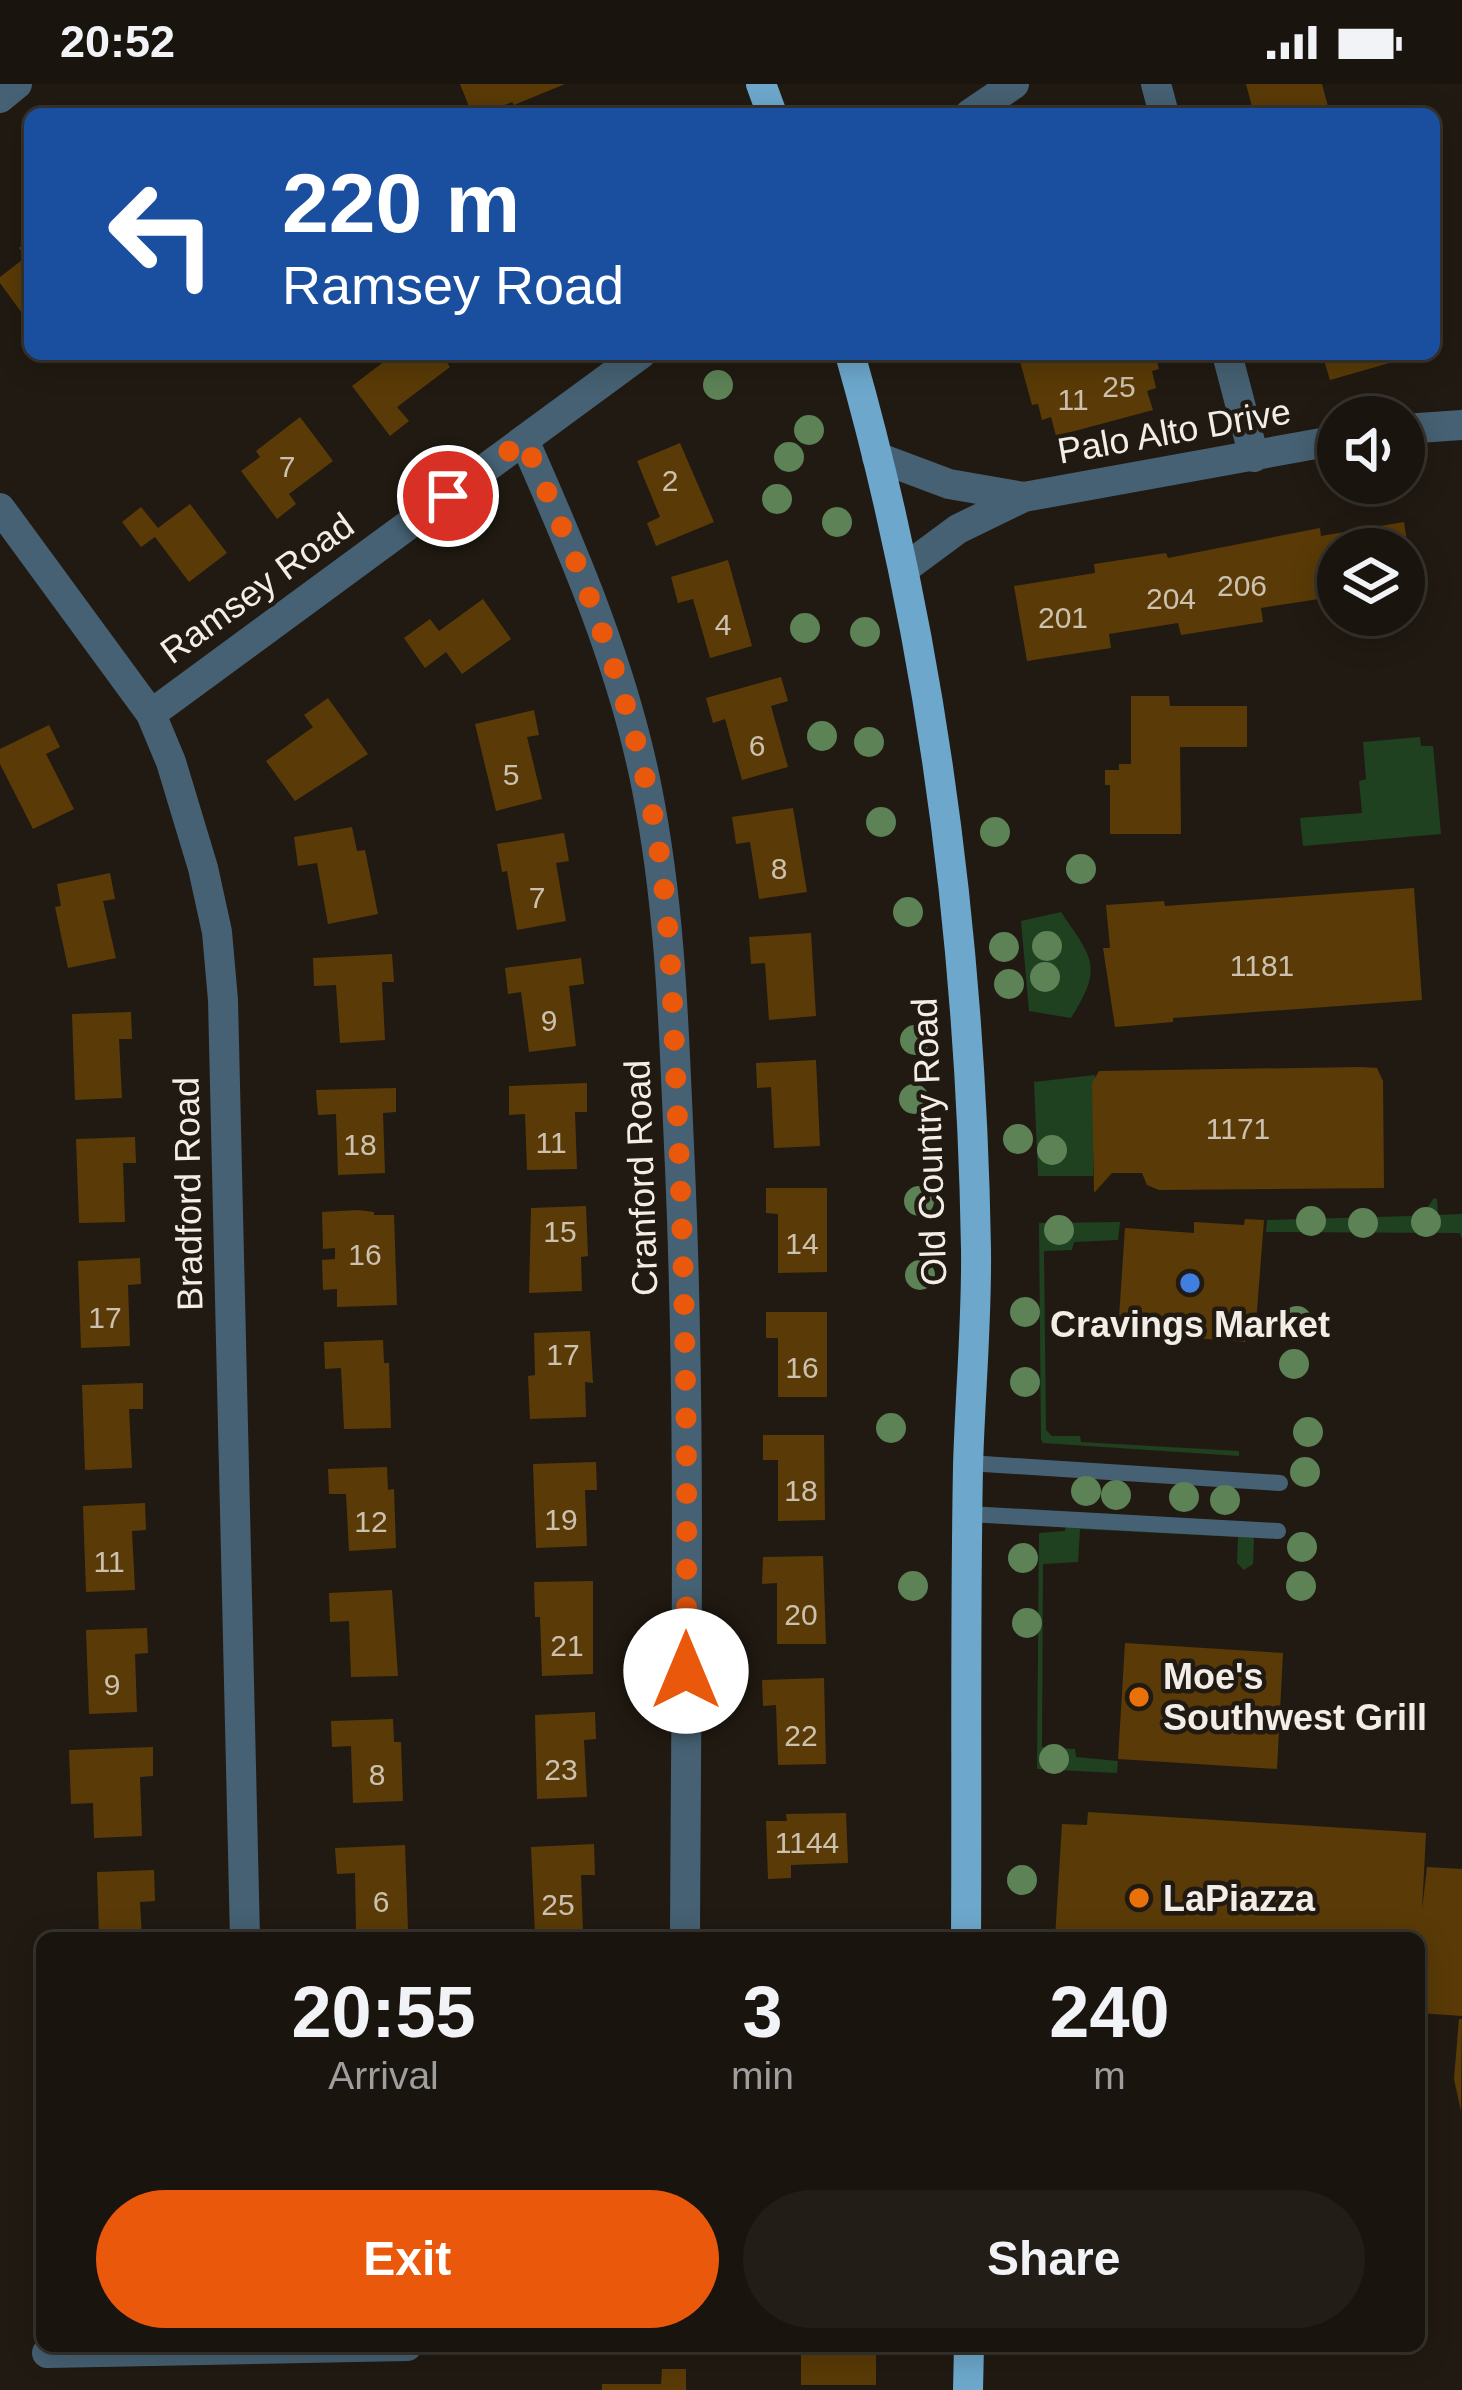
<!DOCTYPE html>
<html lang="en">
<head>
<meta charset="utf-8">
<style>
  body { margin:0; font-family:Helvetica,sans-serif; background:#221d17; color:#f1f3f6; height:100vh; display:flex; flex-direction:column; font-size:45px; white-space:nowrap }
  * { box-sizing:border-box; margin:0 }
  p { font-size:39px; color:#9f9e9e }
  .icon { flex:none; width:66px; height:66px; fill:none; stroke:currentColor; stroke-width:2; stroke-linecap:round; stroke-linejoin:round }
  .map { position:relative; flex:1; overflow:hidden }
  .details { position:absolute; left:36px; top:1848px; width:1389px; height:420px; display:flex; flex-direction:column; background:#19140e; border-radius:18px; box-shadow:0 6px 30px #0003,0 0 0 3px #37332e }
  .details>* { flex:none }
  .hud { position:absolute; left:24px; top:24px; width:1416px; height:252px; border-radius:18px; box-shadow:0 6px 30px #0003,0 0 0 3px #37332e; background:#1a4fa0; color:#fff; overflow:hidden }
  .tools { position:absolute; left:1317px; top:312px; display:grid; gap:24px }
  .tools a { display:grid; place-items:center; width:108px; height:108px; border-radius:50%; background:#19140e; box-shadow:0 6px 30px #0003,0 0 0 3px #37332e; font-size:60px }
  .pin { position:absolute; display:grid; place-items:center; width:102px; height:102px; color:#fff; margin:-51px; border:6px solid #fff; border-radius:50%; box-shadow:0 3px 12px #0007 }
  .me { position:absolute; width:132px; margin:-66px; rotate:0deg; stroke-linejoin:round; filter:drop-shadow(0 0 9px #0008) }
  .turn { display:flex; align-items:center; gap:42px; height:252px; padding:0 60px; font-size:54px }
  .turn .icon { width:156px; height:156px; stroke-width:2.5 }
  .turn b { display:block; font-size:84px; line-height:102px }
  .eta { display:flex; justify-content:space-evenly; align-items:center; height:204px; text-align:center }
  .eta b { font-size:72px; font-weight:800; line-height:84px }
  .button { display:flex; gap:24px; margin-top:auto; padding:24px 60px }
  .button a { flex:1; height:138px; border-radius:72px; background:#ea580c; color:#fff; font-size:48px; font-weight:800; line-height:138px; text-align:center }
  .button a+a { background:#221d17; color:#f1f3f6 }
  .status { display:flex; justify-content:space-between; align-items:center; height:84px; padding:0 60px; background:#19140e; direction:ltr }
  .status svg { height:33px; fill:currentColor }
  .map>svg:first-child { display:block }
  .green { fill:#1f4120 }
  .building { fill:#5a3b07 }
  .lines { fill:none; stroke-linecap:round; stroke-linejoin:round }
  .service { stroke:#466173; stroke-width:16 }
  .minor { stroke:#466173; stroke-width:30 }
  .primary { stroke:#6da8cc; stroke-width:30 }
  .tree { fill:#5c8256 }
  .route { stroke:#ea580c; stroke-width:21; stroke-dasharray:0 37.8 }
  .shop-dot { fill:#3f7fe0; stroke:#211a12; stroke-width:4.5 }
  .food-dot { fill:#e8710a; stroke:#211a12; stroke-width:4.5 }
  .labels { text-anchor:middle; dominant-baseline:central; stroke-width:9; stroke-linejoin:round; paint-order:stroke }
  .number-label { font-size:30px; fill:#ccc0af }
  .street-label { font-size:36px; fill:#f2ede7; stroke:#211a12 }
  .poi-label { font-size:36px; font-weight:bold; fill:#f2ede7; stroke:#211a12; text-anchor:start }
</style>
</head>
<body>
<div class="status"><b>20:52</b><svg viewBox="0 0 49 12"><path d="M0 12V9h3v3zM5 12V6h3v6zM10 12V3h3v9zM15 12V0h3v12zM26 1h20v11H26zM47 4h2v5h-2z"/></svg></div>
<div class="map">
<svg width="1462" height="2306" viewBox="0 0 1462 2306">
  <rect width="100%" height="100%" fill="#211a12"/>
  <path class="green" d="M 1420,653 L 1421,662 L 1433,662 L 1441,750 L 1303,762 L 1300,734 L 1362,729 L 1359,697 L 1366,695 L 1363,658 Z
    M 1061,828 C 1092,874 1104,882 1071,934 L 1029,927 L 1021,837 Z
    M 1095,991 L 1093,1092 L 1038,1092 L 1034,998 Z
    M 1434,1114 L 1437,1115 L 1438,1131 L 1462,1130 L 1462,1155 L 1460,1149 L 1266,1148 L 1267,1136 L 1411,1132 L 1424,1128 Z
    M 1120,1138 L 1118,1156 L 1074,1158 L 1072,1166 L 1044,1167 L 1046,1346 L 1052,1352 L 1080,1352 L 1081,1358 L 1239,1367 L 1239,1372 L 1043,1359 L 1041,1355 L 1039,1139 Z
    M 1066,1440 L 1252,1451 L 1254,1455 L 1253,1480 L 1244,1486 L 1237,1479 L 1238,1453 L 1080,1445 L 1078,1478 L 1043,1480 L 1042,1663 L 1075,1665 L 1076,1673 L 1118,1677 L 1117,1689 L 1037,1685 L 1039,1449 L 1065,1447 Z"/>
  <path class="building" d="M 460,0 L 565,0 L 514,21 L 512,18 L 484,30 L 472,30 Z
    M 1246,0 L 1322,0 L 1330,30 L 1254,30 Z
    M 30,155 L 30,240 L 0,199 L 0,193 L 26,173 L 19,164 Z
    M 394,270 L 441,270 L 450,283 L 397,323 L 409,337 L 390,352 L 352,302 Z
    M 1018,270 L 1155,270 L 1159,285 L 1152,287 L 1156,304 L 1147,307 L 1153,326 L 1056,352 L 1051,333 L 1042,336 L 1038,320 L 1032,321 Z
    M 1322,270 L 1398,270 L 1400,276 L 1330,296 Z
    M 300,333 L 333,377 L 289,410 L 296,420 L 277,435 L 241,387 L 260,373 L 256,367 Z
    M 680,359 L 714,438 L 656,462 L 647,439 L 660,433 L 637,377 Z
    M 190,420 L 227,469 L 189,498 L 155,453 L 141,463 L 122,438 L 141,423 L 158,444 Z
    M 1404,438 L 1415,512 L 1404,514 L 1404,465 L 1338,465 L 1338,525 L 1334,526 L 1332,513 L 1261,524 L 1263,538 L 1181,551 L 1178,539 L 1109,550 L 1111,564 L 1027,577 L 1014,502 L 1095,489 L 1094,480 L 1166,469 L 1168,474 L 1320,444 L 1321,452 Z
    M 728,476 L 752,562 L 710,574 L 693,515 L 678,519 L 671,493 Z
    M 483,515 L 511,555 L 462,590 L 446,568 L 425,584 L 404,554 L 430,535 L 439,547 Z
    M 781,593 L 788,617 L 771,622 L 788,683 L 742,696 L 725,635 L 713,639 L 706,614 Z
    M 1131,612 L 1169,612 L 1170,622 L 1247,622 L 1247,663 L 1180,663 L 1181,750 L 1110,750 L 1110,701 L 1105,701 L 1105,686 L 1119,686 L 1119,680 L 1131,680 Z
    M 328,614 L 368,670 L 295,717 L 266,677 L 313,643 L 304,631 Z
    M 534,626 L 539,651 L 527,653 L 542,715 L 496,727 L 475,640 Z
    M 49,641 L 60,663 L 46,670 L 74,725 L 33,745 L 0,680 L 0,665 Z
    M 793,724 L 807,808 L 759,815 L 750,758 L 736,760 L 732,733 Z
    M 352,743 L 357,767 L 365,766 L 378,830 L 328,840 L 317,779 L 298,782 L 294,753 Z
    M 564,749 L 569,777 L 556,779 L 566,837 L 517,846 L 507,787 L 502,788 L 497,760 Z
    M 110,789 L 115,815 L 103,817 L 116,874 L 68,884 L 55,823 L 61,822 L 57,800 Z
    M 1414,804 L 1422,916 L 1173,934 L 1173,938 L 1115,943 L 1103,864 L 1110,864 L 1106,821 L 1164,817 L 1165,822 Z
    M 811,849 L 816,932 L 769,936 L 765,879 L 751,880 L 749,853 Z
    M 392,870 L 394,898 L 382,898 L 385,956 L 340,959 L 336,901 L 314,902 L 313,874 Z
    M 581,874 L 584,900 L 569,902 L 576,962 L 529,968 L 521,908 L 508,910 L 505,884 Z
    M 131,928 L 132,955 L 119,955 L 122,1014 L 75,1016 L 72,930 Z
    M 816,976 L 820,1062 L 774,1064 L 771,1003 L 757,1004 L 756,979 Z
    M 1361,983 L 1377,984 L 1383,997 L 1384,1104 L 1159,1106 L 1147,1101 L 1142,1089 L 1112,1089 L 1094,1109 L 1092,999 L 1099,987 Z
    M 587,999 L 587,1028 L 575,1028 L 577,1085 L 527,1086 L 525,1030 L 509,1031 L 509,1002 Z
    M 396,1004 L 396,1028 L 383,1029 L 385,1089 L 338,1091 L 336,1030 L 318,1031 L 316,1006 Z
    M 135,1053 L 136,1079 L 123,1079 L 125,1138 L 79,1139 L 76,1055 Z
    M 766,1104 L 827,1104 L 827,1188 L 778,1189 L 778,1130 L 766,1129 Z
    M 586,1122 L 588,1172 L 581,1173 L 582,1207 L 529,1209 L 531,1124 Z
    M 358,1126 L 374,1128 L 374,1131 L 394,1131 L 397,1221 L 337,1223 L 337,1205 L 323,1206 L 322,1176 L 335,1175 L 335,1164 L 323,1165 L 322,1128 Z
    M 1245,1135 L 1264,1136 L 1255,1252 L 1246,1251 L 1245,1258 L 1118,1248 L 1125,1144 L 1194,1149 L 1194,1138 L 1244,1141 Z
    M 140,1174 L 141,1200 L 128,1201 L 130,1262 L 81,1264 L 78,1177 Z
    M 766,1228 L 827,1228 L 827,1313 L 778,1313 L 778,1254 L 766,1254 Z
    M 590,1247 L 593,1299 L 585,1298 L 586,1333 L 530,1335 L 528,1292 L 535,1291 L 534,1249 Z
    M 383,1256 L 384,1279 L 389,1279 L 391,1344 L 344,1345 L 341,1284 L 325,1285 L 324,1258 Z
    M 143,1299 L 143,1325 L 129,1325 L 132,1384 L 85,1386 L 82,1301 Z
    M 763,1351 L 824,1351 L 825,1436 L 778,1437 L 778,1376 L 763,1376 Z
    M 596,1378 L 597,1406 L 585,1406 L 587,1462 L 536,1464 L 533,1380 Z
    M 387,1383 L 388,1406 L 394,1405 L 396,1464 L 349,1467 L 346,1410 L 329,1410 L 328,1385 Z
    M 145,1419 L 146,1446 L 132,1447 L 135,1506 L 86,1508 L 83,1422 Z
    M 823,1472 L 826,1560 L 777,1560 L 777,1499 L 762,1500 L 763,1473 Z
    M 593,1497 L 593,1590 L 542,1592 L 540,1533 L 535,1533 L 534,1498 Z
    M 392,1506 L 398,1592 L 351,1593 L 349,1537 L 330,1538 L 329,1509 Z
    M 147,1544 L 148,1569 L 135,1570 L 137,1628 L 89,1630 L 86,1546 Z
    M 1125,1559 L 1283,1569 L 1277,1685 L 1118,1675 Z
    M 824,1594 L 826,1680 L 778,1681 L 776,1621 L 763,1622 L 762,1596 Z
    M 595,1628 L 596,1655 L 584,1656 L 587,1713 L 537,1715 L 535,1631 Z
    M 393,1635 L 394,1658 L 401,1658 L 403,1717 L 353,1719 L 351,1662 L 332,1663 L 331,1637 Z
    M 153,1663 L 153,1692 L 140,1693 L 142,1752 L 94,1754 L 93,1719 L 71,1720 L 69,1666 Z
    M 1088,1728 L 1426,1749 L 1422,1826 L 1427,1783 L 1462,1785 L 1462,1932 L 1419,1929 L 1419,1854 L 1055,1854 L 1062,1740 L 1087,1741 Z
    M 846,1729 L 848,1779 L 791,1781 L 791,1794 L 768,1795 L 766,1737 L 787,1737 L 786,1730 Z
    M 594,1760 L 595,1791 L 581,1791 L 583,1848 L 535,1850 L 531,1763 Z
    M 405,1761 L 408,1845 L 356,1847 L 355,1789 L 337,1790 L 335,1764 Z
    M 154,1786 L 155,1817 L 140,1818 L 142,1854 L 99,1854 L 97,1788 Z
    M 1459,1935 L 1462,1935 L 1461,2027 L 1454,1995 Z
    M 801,2262 L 876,2262 L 876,2301 L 801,2301 Z
    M 662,2285 L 686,2285 L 686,2306 L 602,2306 L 602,2300 L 661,2300 Z"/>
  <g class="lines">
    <path class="service" d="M 968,1379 L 1280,1399
      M 968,1430 L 1278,1447"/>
    <path class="minor" d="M 1156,0 L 1164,30
      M 0,14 L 17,0
      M 970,30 L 1014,0
      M 1227,270 L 1254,373
      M 1404,345 L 1462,341
      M 524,356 C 574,469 623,583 647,705 C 672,831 674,956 680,1084 C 691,1340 686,1597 685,1854
      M 877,373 L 949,400 L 1024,413
      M 0,424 L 151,630 L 171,678 L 203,784 L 217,848 L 223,916 L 245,1854
      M 904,485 L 958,445 L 1024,413 L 1338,356
      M 151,630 L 641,270
      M 47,2269 L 407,2262"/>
    <path class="primary" d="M 761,0 L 772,30
      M 850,270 C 933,561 971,863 976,1165 C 977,1238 970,1310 968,1383 C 965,1540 967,1697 966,1854
      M 968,2306 L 969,2262"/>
  </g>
  <g class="tree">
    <circle cx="718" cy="301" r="15"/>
    <circle cx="809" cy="346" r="15"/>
    <circle cx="789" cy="373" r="15"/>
    <circle cx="777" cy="415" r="15"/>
    <circle cx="837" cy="438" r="15"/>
    <circle cx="805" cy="544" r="15"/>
    <circle cx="865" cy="548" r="15"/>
    <circle cx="822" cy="652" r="15"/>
    <circle cx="869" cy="658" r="15"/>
    <circle cx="881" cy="738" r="15"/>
    <circle cx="995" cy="748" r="15"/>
    <circle cx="1081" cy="785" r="15"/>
    <circle cx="908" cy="828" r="15"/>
    <circle cx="1047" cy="862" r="15"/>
    <circle cx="1004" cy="863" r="15"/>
    <circle cx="1045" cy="893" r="15"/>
    <circle cx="1009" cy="900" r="15"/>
    <circle cx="915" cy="956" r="15"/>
    <circle cx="914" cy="1015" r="15"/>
    <circle cx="1018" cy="1055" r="15"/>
    <circle cx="1052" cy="1066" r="15"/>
    <circle cx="919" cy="1117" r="15"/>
    <circle cx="1311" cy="1137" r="15"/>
    <circle cx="1426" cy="1138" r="15"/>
    <circle cx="1363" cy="1139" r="15"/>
    <circle cx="1059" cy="1146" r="15"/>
    <circle cx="920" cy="1191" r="15"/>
    <circle cx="1025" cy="1228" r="15"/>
    <circle cx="1297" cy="1237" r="15"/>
    <circle cx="1294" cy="1280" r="15"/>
    <circle cx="1025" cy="1298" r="15"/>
    <circle cx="891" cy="1344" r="15"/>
    <circle cx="1308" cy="1348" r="15"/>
    <circle cx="1305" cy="1388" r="15"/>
    <circle cx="1086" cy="1407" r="15"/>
    <circle cx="1116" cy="1411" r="15"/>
    <circle cx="1184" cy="1413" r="15"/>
    <circle cx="1225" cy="1416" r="15"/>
    <circle cx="1302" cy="1463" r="15"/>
    <circle cx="1023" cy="1474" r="15"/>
    <circle cx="913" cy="1502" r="15"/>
    <circle cx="1301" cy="1502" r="15"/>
    <circle cx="1027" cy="1539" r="15"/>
    <circle cx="1054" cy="1675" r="15"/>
    <circle cx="1022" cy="1796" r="15"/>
  </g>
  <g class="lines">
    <path class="route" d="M 448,412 L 524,356 C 575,470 617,575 646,698 C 671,805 672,914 677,1023 C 686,1211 688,1399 686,1587"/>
  </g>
  <circle class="shop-dot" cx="1190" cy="1199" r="12"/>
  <g class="food-dot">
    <circle cx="1139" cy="1613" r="12"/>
    <circle cx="1139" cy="1814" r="12"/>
  </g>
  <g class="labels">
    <g class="number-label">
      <text x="1119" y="302">25</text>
      <text x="1073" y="315">11</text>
      <text x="287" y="382">7</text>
      <text x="670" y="396">2</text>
      <text x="1242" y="501">206</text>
      <text x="1171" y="514">204</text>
      <text x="1063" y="533">201</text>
      <text x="723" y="540">4</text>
      <text x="757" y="661">6</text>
      <text x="511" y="690">5</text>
      <text x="779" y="784">8</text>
      <text x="537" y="813">7</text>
      <text x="1262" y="881">1181</text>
      <text x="549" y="936">9</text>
      <text x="1238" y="1044">1171</text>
      <text x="551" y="1058">11</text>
      <text x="360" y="1060">18</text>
      <text x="560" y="1147">15</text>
      <text x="802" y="1159">14</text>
      <text x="365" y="1170">16</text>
      <text x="105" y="1233">17</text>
      <text x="563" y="1270">17</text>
      <text x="802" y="1283">16</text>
      <text x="801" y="1406">18</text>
      <text x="561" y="1435">19</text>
      <text x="371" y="1437">12</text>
      <text x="109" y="1477">11</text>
      <text x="801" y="1530">20</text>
      <text x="567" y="1561">21</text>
      <text x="112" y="1600">9</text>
      <text x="801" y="1651">22</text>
      <text x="561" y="1685">23</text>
      <text x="377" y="1690">8</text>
      <text x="807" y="1758">1144</text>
      <text x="381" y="1817">6</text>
      <text x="558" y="1820">25</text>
    </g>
    <g class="street-label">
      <text transform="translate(1174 347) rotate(-10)">Palo Alto Drive</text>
      <text transform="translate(257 504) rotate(-36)">Ramsey Road</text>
      <text transform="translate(929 1058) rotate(-92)">Old Country Road</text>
      <text transform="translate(641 1094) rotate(-92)">Cranford Road</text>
      <text transform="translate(188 1110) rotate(-91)">Bradford Road</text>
    </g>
    <g class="poi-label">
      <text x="1190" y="1240" text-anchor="middle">Cravings Market</text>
      <text x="1163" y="1592">Moe's<tspan x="1163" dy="41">Southwest Grill</tspan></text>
      <text x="1163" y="1814">LaPiazza</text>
    </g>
  </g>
</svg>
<div class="tools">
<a><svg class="icon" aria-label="sound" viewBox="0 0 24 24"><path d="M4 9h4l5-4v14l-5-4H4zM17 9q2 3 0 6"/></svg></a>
<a><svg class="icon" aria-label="layers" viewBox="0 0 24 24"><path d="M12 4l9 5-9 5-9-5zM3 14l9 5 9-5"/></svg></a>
</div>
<div class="pin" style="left:448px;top:412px;background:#d93025"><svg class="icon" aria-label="arrive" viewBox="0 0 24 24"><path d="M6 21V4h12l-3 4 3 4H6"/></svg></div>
<svg class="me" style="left:686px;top:1587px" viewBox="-20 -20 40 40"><circle r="19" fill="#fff"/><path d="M0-13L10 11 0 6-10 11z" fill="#ea580c"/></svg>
<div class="hud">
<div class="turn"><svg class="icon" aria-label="left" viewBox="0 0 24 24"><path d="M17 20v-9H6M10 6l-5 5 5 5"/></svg><div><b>220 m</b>Ramsey Road</div></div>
</div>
<section class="details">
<div class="eta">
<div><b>20:55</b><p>Arrival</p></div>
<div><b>3</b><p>min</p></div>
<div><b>240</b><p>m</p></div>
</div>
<div class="button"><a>Exit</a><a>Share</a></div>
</section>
</div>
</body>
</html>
